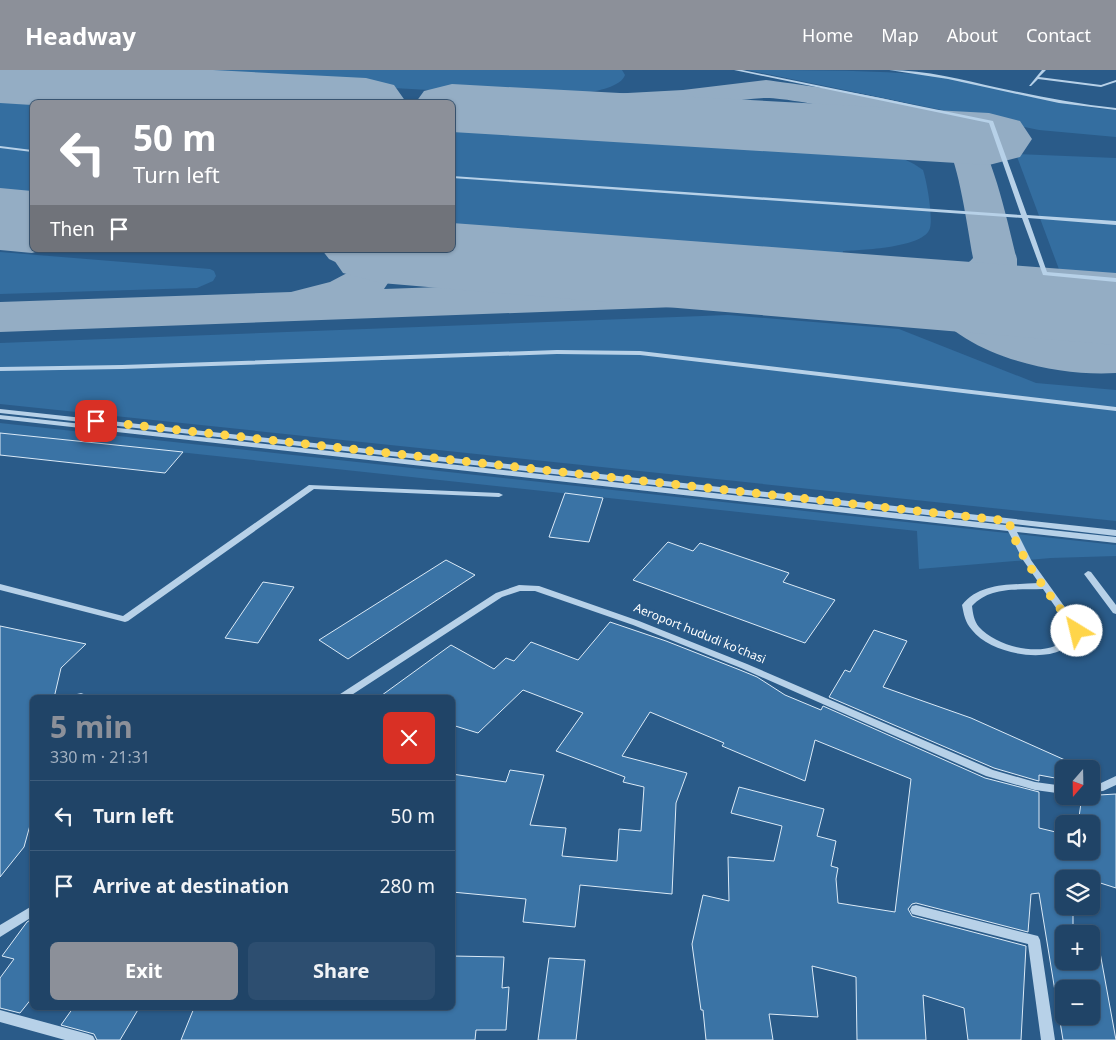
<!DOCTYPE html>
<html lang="en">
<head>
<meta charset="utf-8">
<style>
  body { margin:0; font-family:"Noto Sans",sans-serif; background:#2d4e70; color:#f1f3f6; height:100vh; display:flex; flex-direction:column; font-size:19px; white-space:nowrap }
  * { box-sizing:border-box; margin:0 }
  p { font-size:16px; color:#a2b0c0 }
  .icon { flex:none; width:28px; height:28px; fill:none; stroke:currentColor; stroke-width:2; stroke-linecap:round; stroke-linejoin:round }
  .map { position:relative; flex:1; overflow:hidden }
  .sheet { position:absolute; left:30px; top:625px; width:425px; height:315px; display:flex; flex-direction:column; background:#204467; border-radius:8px; box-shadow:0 1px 4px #0004,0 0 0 1px #3d5c7b }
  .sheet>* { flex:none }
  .guide { position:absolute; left:30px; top:30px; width:425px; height:152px; border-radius:8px; box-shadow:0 1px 4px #0004,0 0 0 1px #3d5c7b; background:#8c9099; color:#fff; overflow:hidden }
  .needle { width:32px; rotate:200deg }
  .fabs { position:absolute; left:1055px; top:690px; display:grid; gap:10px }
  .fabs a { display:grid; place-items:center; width:45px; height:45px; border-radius:8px; background:#204467; box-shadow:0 1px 4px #0004,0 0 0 1px #3d5c7b; font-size:25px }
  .pin { position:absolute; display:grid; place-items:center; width:42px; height:42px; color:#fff; margin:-21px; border-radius:10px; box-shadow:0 2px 8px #0006 }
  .me { position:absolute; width:55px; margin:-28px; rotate:324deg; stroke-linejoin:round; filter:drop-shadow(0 0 4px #0008) }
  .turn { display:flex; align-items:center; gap:18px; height:105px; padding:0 20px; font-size:22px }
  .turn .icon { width:65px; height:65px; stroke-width:2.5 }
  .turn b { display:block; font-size:35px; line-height:42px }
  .then { display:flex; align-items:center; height:48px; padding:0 20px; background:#0003; gap:10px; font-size:19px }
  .round { display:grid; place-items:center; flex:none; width:52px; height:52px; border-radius:8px; background:#2d4e70 }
  .overview { display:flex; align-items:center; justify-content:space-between; height:85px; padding:0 20px }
  h1 { font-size:30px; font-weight:700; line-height:38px; color:#8c9099 }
  .cta { display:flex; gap:10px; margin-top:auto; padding:10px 20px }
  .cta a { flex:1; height:58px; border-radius:8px; background:#8c9099; color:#fff; font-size:20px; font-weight:700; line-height:58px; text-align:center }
  .cta a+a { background:#2d4e70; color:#f1f3f6 }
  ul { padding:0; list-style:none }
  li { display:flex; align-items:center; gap:15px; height:70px; padding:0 20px; border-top:1px solid #3d5c7b }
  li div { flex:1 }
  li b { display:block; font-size:19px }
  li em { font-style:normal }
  header { display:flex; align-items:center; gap:30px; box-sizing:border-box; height:70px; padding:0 25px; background:#8c9099; color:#fff }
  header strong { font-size:24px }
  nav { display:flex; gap:28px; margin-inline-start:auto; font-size:18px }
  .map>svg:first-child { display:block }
  .green { fill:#346ea0 }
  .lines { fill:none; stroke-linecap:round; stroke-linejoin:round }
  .taxiway { fill:#94adc4; fill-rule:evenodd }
  .runway { fill:#94adc4; fill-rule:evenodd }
  .building { fill:#3a73a5; stroke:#dbeaf7; fill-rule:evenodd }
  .minor { fill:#b7d1e8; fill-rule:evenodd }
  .route { stroke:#ffd54a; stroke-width:9; stroke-dasharray:0 16.2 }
  .labels { text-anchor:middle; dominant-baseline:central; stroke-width:5; stroke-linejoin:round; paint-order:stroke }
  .street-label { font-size:12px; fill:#fff; stroke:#2a5b89 }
</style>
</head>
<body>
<header>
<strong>Headway</strong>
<nav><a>Home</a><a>Map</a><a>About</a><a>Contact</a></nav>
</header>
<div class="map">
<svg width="1116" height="970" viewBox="0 0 1116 970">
  <rect width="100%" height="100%" fill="#2a5b89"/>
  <path class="green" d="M 72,0 L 622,0 L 625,5 C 618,25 554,26 535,26 Z
    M 747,0 C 807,0 869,0 929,5 C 992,15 1053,35 1116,40 L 1116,67 L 1039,60 Z
    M 0,26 L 102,32 L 32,32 L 32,124 L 0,122 Z
    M 452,54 L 849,78 C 875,81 902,84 923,100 C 927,112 933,147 930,158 C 925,178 860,180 843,181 L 842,187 L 453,157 Z
    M 1016,84 L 1116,88 L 1116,207 L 1060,202 Z
    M 0,182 L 210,199 L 214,201 L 216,206 L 213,211 L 197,218 L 0,224 Z
    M 728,245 L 899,259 L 1036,313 L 1116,320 L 1116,451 L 0,334 L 0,273 Z
    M 0,353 L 1116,475 L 1116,486 L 1051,488 L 919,499 L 917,461 L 0,363 Z"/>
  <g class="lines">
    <path class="taxiway" d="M 766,10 C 809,16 944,32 972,60 C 993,80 1009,159 1017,189 L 1017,200 L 1030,204 L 1071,206 L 1116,217 L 1116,247 L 1077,235 L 1018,230 L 986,220 L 971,225 L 972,227 C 1016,262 1060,275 1116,271 L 1116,303 C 1056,307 963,286 927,233 L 874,234 L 858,230 L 854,225 L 852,227 L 836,231 L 0,262 L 0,232 L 291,222 L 330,212 L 349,202 L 346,197 L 329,189 L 322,180 L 379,180 L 394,200 L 392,207 L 384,219 L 836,203 L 852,207 L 856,212 L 858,210 C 890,202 950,215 973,188 C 968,162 959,93 946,74 C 932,55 791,27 765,28 C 737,29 709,36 682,38 C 620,44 559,46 497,50 L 486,47 L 481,40 L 486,33 L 497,30 L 683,20 Z"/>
    <path class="runway" d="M 0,0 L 213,0 L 366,8 L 394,15 L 406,32 L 32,32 L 32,35 L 0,33 Z
      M 452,14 L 989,43 L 1020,51 L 1032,69 L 1020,87 L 989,95 L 452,62 L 452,32 L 416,32 L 424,21 Z
      M 0,118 L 32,121 L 32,180 L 43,180 L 32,183 L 0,180 Z
      M 452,153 L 1116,203 L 1116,275 L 381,213 L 343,203 L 327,180 L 452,180 Z"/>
  </g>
  <path class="building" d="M 0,363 L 183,382 L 165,403 L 0,385 Z
    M 565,423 L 603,428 L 589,472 L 549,467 Z
    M 668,472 L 693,481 L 700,473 L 789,503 L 783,512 L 835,530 L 805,573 L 633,510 Z
    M 446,490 L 475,505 L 348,589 L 319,570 Z
    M 263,512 L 294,517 L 258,573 L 225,568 Z
    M 610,552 L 666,571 L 740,600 L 757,607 L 785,625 L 821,640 L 823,636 L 985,708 L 1039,722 L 1039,758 L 1064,764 L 1064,781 L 1091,781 L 1091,754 L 1078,754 L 1082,726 L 1116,724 L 1116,818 L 1091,810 L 1091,809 L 1062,801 L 1056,840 L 1073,844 L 1073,864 L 1064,864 L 1064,891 L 1091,891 L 1091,875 L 1099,877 L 1116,970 L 1063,970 L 1039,823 L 1031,824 L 1028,862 L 916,833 L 912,834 L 908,839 L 912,846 L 1026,876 L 1021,970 L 968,970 L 964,938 L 923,925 L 926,970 L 857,970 L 856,907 L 812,896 L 818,947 L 769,944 L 773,970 L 706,970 L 703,940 L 701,940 L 692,874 L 703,825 L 729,831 L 728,787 L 774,791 L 782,756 L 731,743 L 739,717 L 824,739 L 817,766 L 836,771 L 831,796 L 838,798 L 836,809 L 838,833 L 895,842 L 911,709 L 815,670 L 805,711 L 722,676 L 724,673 L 650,642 L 622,686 L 687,703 L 676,733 L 672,824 L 580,815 L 575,857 L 523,852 L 526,829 L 452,822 L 452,704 L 506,712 L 510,700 L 544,705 L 530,755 L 566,758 L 562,786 L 617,791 L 619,759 L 641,761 L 644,717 L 623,712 L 625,707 L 556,681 L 583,643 L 523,620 L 478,663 L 452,655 L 452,628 L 378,628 L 451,575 L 494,599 L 506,588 L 514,591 L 531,572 L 578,590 ZM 1064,919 L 1091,919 L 1091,946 L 1064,946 Z
    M 0,556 L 86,574 L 61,598 L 54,628 L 32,628 L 32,748 L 24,777 L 0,807 Z
    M 874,560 L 907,571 L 883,617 L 971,648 L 1065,690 L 1055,708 L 1039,705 L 1039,711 L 1035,710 L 994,698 L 829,627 L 845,600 L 850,602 Z
    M 32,849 L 32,928 L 20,943 L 0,938 L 0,908 L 14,889 L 2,886 L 27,852 Z
    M 452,886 L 504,887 L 502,918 L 509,917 L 506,960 L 476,960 L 475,970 L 181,970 L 194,938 L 452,938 Z
    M 549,888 L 585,890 L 576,970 L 538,970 Z
    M 73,938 L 139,938 L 120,970 L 97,970 L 94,964 L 61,955 Z"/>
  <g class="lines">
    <path class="minor" d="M 734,0 L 742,0 L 993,51 L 1027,145 L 1116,151 L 1116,155 L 1028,148 L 1047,202 L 1116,208 L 1116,212 L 1043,205 L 1022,148 L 452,108 L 452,106 L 1021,145 L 989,53 Z
      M 889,0 C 926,0 963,10 999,18 C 1038,26 1076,34 1116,38 L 1116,40 L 1059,33 L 948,9 Z
      M 1042,0 L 1046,0 L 1039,7 L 1101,15 L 1116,10 L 1116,12 L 1101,17 L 1038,9 L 1031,16 L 1029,16 Z
      M 0,76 L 32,80 L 32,82 L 0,78 Z
      M 557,280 L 640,281 L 1116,337 L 1116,341 L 640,285 L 557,284 L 122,299 L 0,301 L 0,297 L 122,295 Z
      M 0,339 L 1116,460 L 1116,466 L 1013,454 L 1014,456 L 1116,467 L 1116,473 L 1017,462 L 1031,490 L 1082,561 C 1077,568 1070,576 1062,580 C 1037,592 989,582 972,560 C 965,552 964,545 962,535 C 980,512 1012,515 1039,513 L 1023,490 L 1008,461 L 0,349 L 0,345 L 1006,455 L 1009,454 L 0,343 ZM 1043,519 L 1072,561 C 1067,567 1062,573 1055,576 C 1033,585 995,575 979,557 C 974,551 973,544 972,536 C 990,516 1018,520 1043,519 Z
      M 309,415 L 499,423 L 503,425 L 499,427 L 314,419 L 128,551 L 125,552 L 0,520 L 0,514 L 123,546 Z
      M 1088,501 L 1091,502 L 1116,535 L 1116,544 L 1113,543 L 1084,504 Z
      M 519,515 L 539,516 L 639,551 L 747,594 L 993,700 L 1035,712 L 1064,716 L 1064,724 L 1035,720 L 986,706 L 741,598 L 633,555 L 535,521 L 520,521 L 502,527 L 347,628 L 334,628 L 496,523 Z
      M 81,623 L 89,626 L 90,628 L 77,628 L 76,626 L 77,624 Z
      M 1116,706 L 1116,715 L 1103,721 L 1091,722 L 1091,714 L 1101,713 Z
      M 916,835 L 1038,866 L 1040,870 L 1055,970 L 1041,970 L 1028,874 L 912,844 L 910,840 L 912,836 Z
      M 32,836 L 32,847 L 0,867 L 0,855 Z
      M 0,940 L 88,964 L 93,966 L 95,970 L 65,970 L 0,952 Z"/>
  </g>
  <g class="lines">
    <path class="route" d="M 96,351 L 1009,451 C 1016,486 1056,532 1077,561"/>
  </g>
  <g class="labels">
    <g class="street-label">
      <text transform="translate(700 563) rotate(22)">Aeroport hududi ko'chasi</text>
    </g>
  </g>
</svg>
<div class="fabs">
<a><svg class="needle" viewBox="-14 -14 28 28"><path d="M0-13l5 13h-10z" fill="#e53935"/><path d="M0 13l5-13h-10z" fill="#a2b0c0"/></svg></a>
<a><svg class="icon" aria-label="sound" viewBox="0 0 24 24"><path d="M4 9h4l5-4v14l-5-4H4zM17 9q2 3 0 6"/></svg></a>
<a><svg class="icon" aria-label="layers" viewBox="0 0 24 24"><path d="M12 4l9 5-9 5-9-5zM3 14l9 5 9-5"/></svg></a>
<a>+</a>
<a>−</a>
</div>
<div class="pin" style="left:96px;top:351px;background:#d93025"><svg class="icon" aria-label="arrive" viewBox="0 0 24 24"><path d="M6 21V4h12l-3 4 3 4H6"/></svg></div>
<svg class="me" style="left:1077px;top:561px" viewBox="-20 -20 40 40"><circle r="19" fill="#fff"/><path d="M0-13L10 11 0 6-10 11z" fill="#ffd54a"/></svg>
<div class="guide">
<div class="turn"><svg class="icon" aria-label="left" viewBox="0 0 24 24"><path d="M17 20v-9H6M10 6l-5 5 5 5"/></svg><div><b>50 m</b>Turn left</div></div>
<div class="then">Then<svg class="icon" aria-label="arrive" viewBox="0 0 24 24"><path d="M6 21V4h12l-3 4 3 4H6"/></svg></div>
</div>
<section class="sheet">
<div class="overview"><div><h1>5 min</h1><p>330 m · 21:31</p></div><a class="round" style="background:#d93025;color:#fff"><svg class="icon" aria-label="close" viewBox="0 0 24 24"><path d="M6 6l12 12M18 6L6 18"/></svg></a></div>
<ul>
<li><svg class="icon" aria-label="left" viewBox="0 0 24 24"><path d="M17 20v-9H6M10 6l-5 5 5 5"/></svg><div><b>Turn left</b></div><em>50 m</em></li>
<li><svg class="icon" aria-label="arrive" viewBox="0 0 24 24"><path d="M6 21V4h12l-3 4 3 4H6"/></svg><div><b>Arrive at destination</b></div><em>280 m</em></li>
</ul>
<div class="cta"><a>Exit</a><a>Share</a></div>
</section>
</div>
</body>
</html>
